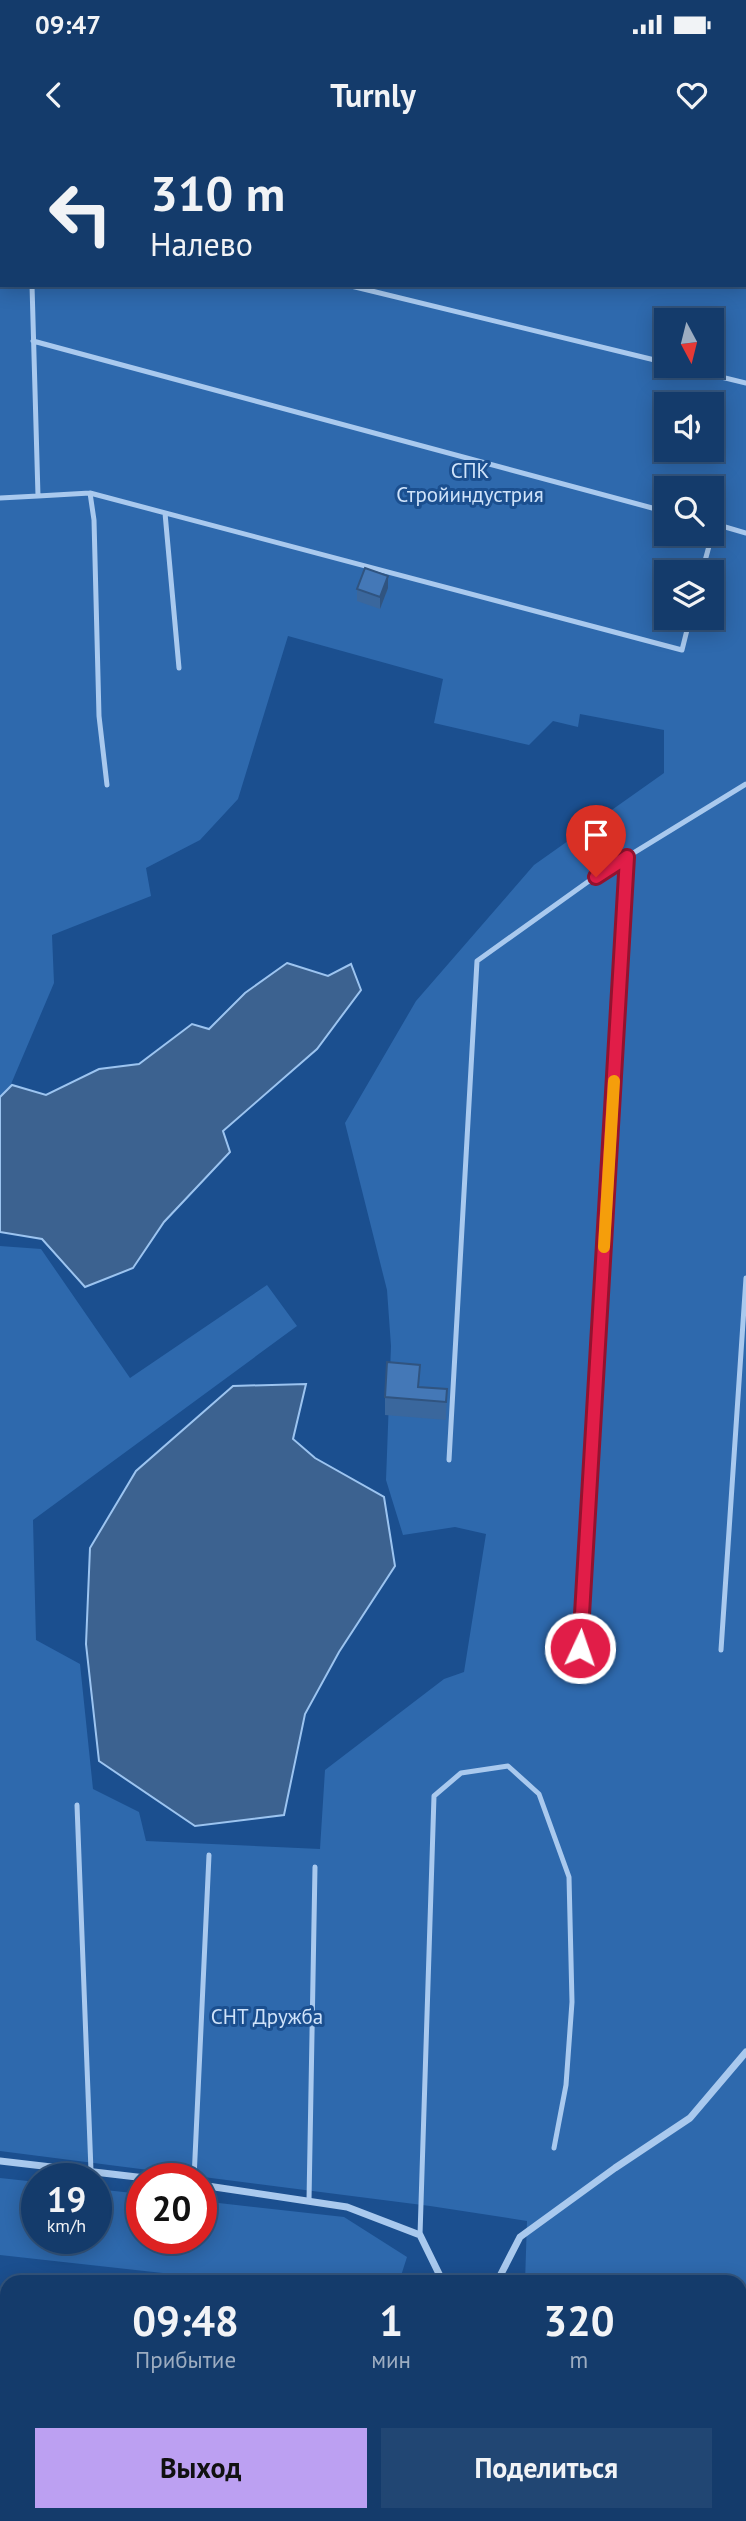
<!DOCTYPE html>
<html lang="ru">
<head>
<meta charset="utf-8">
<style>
  body { margin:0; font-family:"PT Sans",sans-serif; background:#214673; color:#f1f3f6; height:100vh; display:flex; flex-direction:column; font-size:26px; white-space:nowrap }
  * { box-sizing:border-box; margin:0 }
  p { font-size:23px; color:#9dadc1 }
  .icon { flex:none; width:38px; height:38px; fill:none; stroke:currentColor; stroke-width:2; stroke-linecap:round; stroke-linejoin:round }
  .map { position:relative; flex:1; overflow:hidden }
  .drawer { position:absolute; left:0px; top:2135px; width:747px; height:247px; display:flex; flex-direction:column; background:#143b6b; border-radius:21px 21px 0 0; box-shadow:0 4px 18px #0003,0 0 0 2px #33557e }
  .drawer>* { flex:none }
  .banner { position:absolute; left:0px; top:0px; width:747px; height:147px; box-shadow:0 4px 18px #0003,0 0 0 2px #33557e; background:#143b6b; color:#f1f3f6; overflow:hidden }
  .needle { width:46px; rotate:173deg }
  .tools { position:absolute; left:654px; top:168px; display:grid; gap:14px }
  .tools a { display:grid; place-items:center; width:70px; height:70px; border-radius:0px; background:#143b6b; box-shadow:0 4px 18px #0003,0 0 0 2px #33557e; font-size:35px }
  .speed { position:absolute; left:21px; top:2023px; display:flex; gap:14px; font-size:35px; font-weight:700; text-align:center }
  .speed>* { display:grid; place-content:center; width:91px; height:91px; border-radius:50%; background:#143b6b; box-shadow:0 4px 18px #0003,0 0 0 2px #33557e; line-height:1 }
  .speed small { font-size:18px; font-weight:400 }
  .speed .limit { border:10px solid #d22; background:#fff; color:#111 }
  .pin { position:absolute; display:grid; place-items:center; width:60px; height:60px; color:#fff; margin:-72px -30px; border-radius:50% 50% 50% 0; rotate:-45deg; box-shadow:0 0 7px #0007 }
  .pin .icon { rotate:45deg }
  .me { position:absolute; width:77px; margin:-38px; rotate:3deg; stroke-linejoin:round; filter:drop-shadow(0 0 5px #0008) }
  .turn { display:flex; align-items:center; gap:24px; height:147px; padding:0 35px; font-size:32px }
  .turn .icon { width:91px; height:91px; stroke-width:2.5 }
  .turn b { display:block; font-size:49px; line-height:60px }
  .eta { display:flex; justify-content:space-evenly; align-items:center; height:119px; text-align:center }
  .eta b { font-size:42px; font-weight:700; line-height:49px }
  .cta { display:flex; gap:14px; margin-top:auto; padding:14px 35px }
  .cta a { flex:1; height:80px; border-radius:0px; background:#bca0f2; color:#111; font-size:28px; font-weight:700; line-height:80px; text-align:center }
  .cta a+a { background:#214673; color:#f1f3f6 }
  .status { display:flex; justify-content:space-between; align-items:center; height:49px; padding:0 35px; background:#143b6b; direction:ltr }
  .status svg { height:19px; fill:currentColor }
  header { display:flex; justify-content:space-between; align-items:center; height:91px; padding:0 35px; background:#143b6b; font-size:32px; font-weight:700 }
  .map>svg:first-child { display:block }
  .green { fill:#2e69ad; fill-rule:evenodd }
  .water { fill:#3c6290; stroke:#9cc4f0; stroke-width:2 }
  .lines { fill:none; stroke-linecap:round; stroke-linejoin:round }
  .service { stroke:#a9c9ee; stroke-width:5 }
  .minor { stroke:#a9c9ee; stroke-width:7 }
  .wall { fill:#3a679d }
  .shaded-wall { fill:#305480 }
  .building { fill:#4478b7; stroke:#305480; stroke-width:2 }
  .route-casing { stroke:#92132f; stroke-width:18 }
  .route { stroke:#e11d48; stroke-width:12 }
  .slow { stroke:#f59e0b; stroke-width:12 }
  .labels { text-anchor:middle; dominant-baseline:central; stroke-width:6; stroke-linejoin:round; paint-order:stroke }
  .park-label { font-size:21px; fill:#cfe3fa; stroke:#1b4f8f }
</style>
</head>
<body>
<div class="status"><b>09:47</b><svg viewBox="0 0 49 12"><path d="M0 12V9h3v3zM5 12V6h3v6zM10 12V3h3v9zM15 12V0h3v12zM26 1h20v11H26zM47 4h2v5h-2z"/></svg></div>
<header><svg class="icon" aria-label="back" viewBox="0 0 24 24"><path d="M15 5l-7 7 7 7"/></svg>Turnly<svg class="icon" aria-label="heart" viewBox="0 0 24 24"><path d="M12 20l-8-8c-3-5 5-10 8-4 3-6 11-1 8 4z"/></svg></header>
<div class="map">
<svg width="746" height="2381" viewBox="0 0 746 2381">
  <rect width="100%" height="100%" fill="#1b4f8f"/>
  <path class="green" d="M 0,0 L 655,2 L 2,2 L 2,145 L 746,145 L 746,22 L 746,2182 L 740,2182 L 740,2142 L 525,2142 L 527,2081 L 430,2066 L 0,2011 L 0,1106 L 41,1109 L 130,1238 L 267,1145 L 297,1186 L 33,1380 L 36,1500 L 80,1524 L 93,1649 L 139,1672 L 146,1701 L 320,1709 L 325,1630 L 444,1539 L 464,1532 L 486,1394 L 455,1387 L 403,1395 L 386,1340 L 391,1206 L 387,1150 L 345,983 L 416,861 L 534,725 L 664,633 L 664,590 L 580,574 L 578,587 L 553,581 L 529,605 L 434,583 L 443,539 L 288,496 L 238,659 L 200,700 L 146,728 L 151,756 L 52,795 L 54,843 L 0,970 ZM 667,180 L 712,180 L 712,226 L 667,226 ZM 667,264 L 712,264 L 712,310 L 667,310 ZM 667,348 L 712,348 L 712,394 L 667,394 ZM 667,432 L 712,432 L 712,478 L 667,478 Z
    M 0,2038 L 37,2042 L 37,2098 L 96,2098 L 96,2049 L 142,2054 L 142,2098 L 201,2098 L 201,2061 L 344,2077 L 407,2117 L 399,2142 L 244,2142 L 0,2115 Z"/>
  <path class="water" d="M 287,823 L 328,836 L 351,824 L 361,850 L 317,909 L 223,991 L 230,1012 L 164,1082 L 133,1128 L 85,1147 L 42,1099 L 0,1092 L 0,957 L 12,945 L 46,955 L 99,929 L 139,924 L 192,884 L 209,889 L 245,853 Z
    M 306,1244 L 293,1299 L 315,1318 L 384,1357 L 395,1426 L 339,1512 L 305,1574 L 284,1675 L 195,1686 L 99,1621 L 86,1504 L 90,1408 L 136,1331 L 233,1246 Z
    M 0,2201 L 7,2202 L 7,2375 L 740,2375 L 740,2275 L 746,2276 L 746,2381 L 0,2381 Z"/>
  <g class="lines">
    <path class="service" d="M 285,0 L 292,2
      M 34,2 L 34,0
      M 32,145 L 38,356 L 90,353 L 682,510 L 690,478
      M 347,145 L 667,223
      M 33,201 L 667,372
      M 676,226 L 746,243
      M 90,353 L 94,380 L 99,576 L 107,645
      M 0,358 L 38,356
      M 165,373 L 179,528
      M 702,432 L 715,384 L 746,393
      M 449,1320 L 477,821 L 596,736 L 746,644
      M 580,1508 L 627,717
      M 721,1510 L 746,1138
      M 77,1665 L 91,2031
      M 194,2039 L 209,1715
      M 309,2061 L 315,1727
      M 420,2095 L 434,1656 L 461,1633 L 508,1626 L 539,1654 L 569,1737 L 572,1862 L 566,1945 L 554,2008"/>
    <path class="minor" d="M 675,0 L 684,2
      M 0,2021 L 154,2039
      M 201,2045 L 347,2067 L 420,2095 L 443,2142
      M 502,2142 L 501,2134 L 520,2097 L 615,2028 L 690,1978 L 746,1912
      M 0,2155 L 7,2156
      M 740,2220 L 746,2221"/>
  </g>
  <path class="wall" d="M 388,448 L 380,469 L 357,461 L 357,449 Z
    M 420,1247 L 447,1249 L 446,1280 L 385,1275 L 385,1257 Z"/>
  <path class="shaded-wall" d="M 388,436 L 388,448 L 380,469 L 380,457 Z"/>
  <path class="building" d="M 365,428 L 388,436 L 380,457 L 357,449 Z
    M 387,1222 L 420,1225 L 418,1247 L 447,1249 L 446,1262 L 385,1257 Z"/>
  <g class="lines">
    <g class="route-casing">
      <path id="route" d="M 580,1508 L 627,717 L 596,737"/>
    </g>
    <use href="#route" class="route"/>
    <path class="slow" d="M 604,1107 L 614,941"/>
  </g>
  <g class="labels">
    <g class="park-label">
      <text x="470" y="330">СПК<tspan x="470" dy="24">Стройиндустрия</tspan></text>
      <text x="267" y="1876">СНТ Дружба</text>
    </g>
  </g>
</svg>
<div class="tools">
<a><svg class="needle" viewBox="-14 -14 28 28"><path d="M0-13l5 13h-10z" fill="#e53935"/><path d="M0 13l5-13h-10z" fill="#9dadc1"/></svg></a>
<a><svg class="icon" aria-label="sound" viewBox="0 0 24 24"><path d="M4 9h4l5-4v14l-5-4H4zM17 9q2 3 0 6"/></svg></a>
<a><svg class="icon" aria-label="search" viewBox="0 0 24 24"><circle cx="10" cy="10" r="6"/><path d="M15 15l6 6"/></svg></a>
<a><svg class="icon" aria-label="layers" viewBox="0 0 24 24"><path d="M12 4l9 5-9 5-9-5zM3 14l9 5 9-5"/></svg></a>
</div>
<div class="speed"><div>19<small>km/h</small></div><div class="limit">20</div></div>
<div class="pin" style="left:596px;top:737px;background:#d93025"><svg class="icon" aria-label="arrive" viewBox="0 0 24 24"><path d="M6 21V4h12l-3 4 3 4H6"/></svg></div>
<svg class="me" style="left:580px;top:1508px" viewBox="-20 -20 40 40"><circle r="17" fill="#e11d48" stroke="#fff" stroke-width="3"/><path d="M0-11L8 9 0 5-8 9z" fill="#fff"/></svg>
<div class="banner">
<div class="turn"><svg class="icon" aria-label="left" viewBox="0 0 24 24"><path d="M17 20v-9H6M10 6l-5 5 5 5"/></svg><div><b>310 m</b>Налево</div></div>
</div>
<section class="drawer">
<div class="eta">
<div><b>09:48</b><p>Прибытие</p></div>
<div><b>1</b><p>мин</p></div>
<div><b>320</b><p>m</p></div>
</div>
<div class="cta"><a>Выход</a><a>Поделиться</a></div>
</section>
</div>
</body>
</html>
